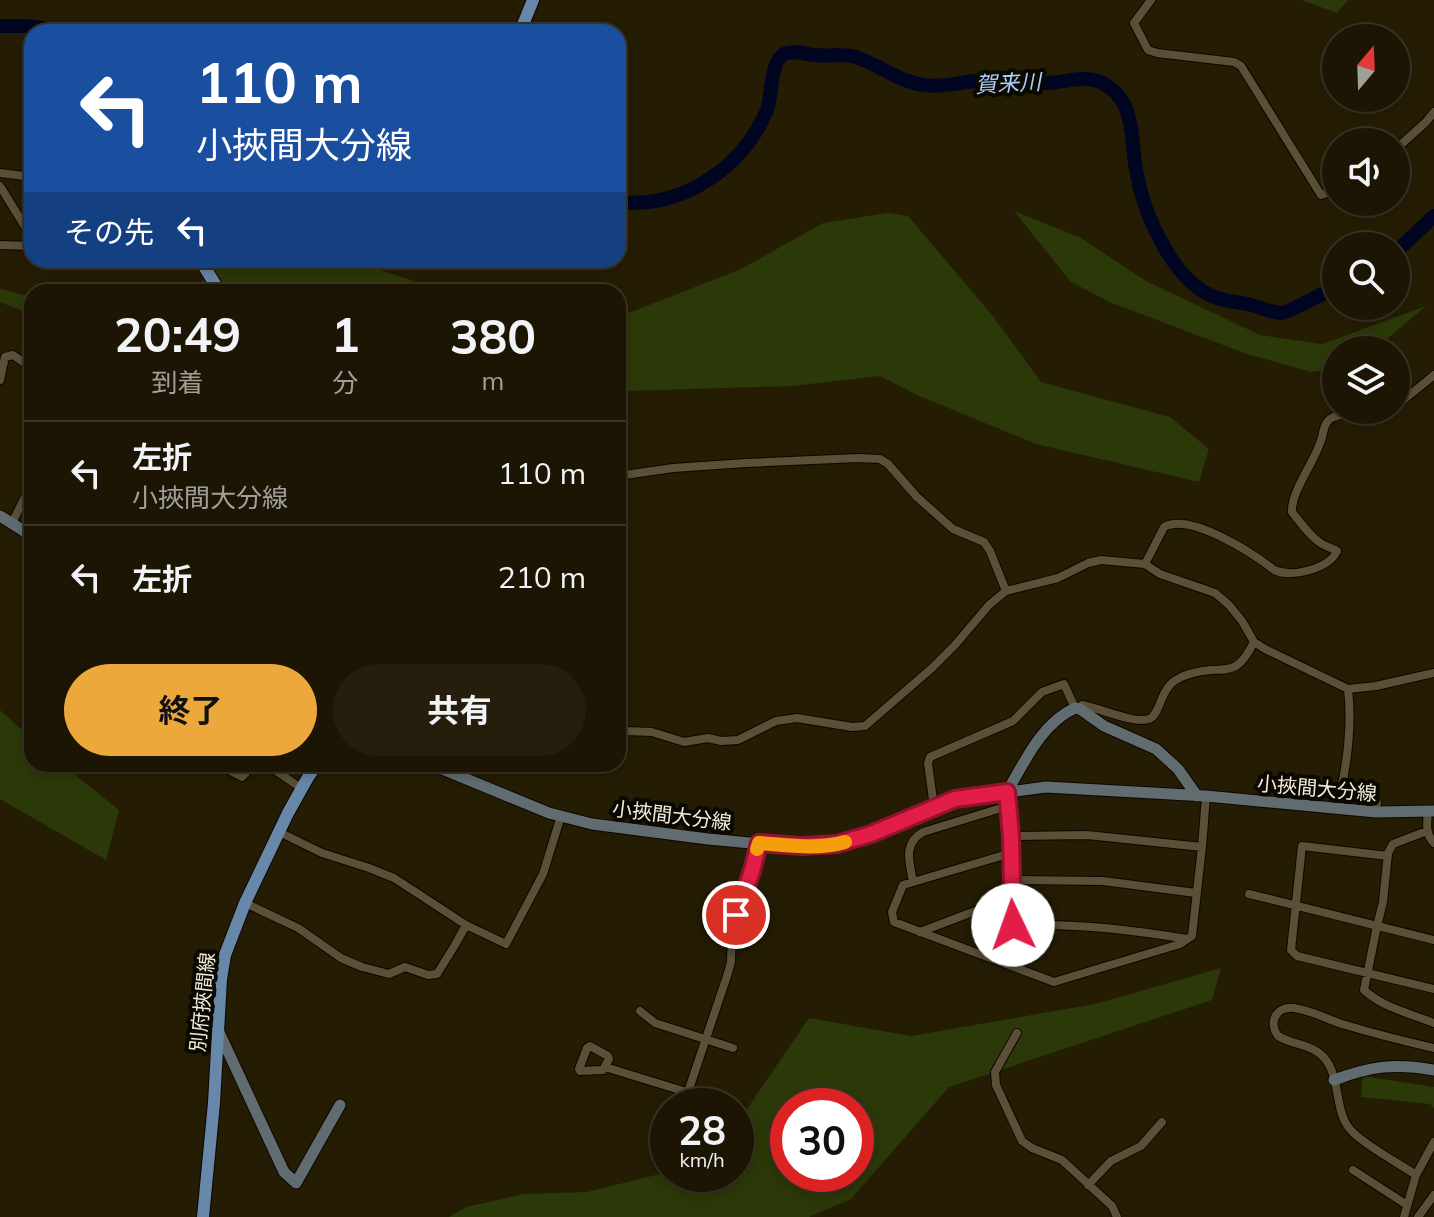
<!DOCTYPE html>
<html lang="ja">
<head>
<meta charset="utf-8">
<style>
  body { margin:0; font-family:Mulish,"Noto Sans JP",sans-serif; background:#251e0d; color:#f1f3f6; height:100vh; display:flex; flex-direction:column; font-size:30px; white-space:nowrap }
  * { box-sizing:border-box; margin:0 }
  p { font-size:26px; color:#a09f9a }
  .icon { flex:none; width:44px; height:44px; fill:none; stroke:currentColor; stroke-width:2; stroke-linecap:round; stroke-linejoin:round }
  .map { position:relative; flex:1; overflow:hidden }
  .sheet { position:absolute; left:24px; top:284px; width:602px; height:488px; display:flex; flex-direction:column; background:#1c1503; border-radius:24px; box-shadow:0 4px 12px #0003,0 0 0 2px #3a3425 }
  .sheet>* { flex:none }
  .banner { position:absolute; left:24px; top:24px; width:602px; height:244px; border-radius:24px; box-shadow:0 4px 12px #0003,0 0 0 2px #3a3425; background:#1a4fa0; color:#fff; overflow:hidden }
  .needle { width:52px; rotate:19deg }
  .buttons { position:absolute; left:1322px; top:24px; display:grid; gap:16px }
  .buttons a { display:grid; place-items:center; width:88px; height:88px; border-radius:50%; background:#1c1503; box-shadow:0 4px 12px #0003,0 0 0 2px #3a3425; font-size:40px }
  .speed { position:absolute; left:650px; top:1088px; display:flex; gap:16px; font-size:40px; font-weight:700; text-align:center }
  .speed>* { display:grid; place-content:center; width:104px; height:104px; border-radius:50%; background:#1c1503; box-shadow:0 4px 12px #0003,0 0 0 2px #3a3425; line-height:1 }
  .speed small { font-size:20px; font-weight:400 }
  .speed .limit { border:12px solid #d22; background:#fff; color:#111 }
  .pin { position:absolute; display:grid; place-items:center; width:68px; height:68px; color:#fff; margin:-34px; border:4px solid #fff; border-radius:50%; box-shadow:0 2px 8px #0007 }
  .me { position:absolute; width:88px; margin:-44px; rotate:357deg; stroke-linejoin:round; filter:drop-shadow(0 0 6px #0008) }
  .turn { display:flex; align-items:center; gap:28px; height:168px; padding:0 40px; font-size:36px }
  .turn .icon { width:104px; height:104px; stroke-width:2.5 }
  .turn b { display:block; font-size:56px; line-height:68px }
  .then { display:flex; align-items:center; height:76px; padding:0 40px; background:#0003; gap:16px; font-size:30px }
  .eta { display:flex; justify-content:space-evenly; align-items:center; height:136px; text-align:center }
  .eta b { font-size:48px; font-weight:700; line-height:56px }
  .cta { display:flex; gap:16px; margin-top:auto; padding:16px 40px }
  .cta a { flex:1; height:92px; border-radius:48px; background:#eda83b; color:#111; font-size:32px; font-weight:700; line-height:92px; text-align:center }
  .cta a+a { background:#251e0d; color:#f1f3f6 }
  ul { padding:0; list-style:none }
  li { display:flex; align-items:center; gap:24px; height:104px; padding:0 40px; border-top:2px solid #3a3425 }
  li div { flex:1 }
  li b { display:block; font-size:30px }
  li em { font-style:normal }
  .map>svg:first-child { display:block }
  .green { fill:#2b3808; fill-rule:evenodd }
  .lines { fill:none; stroke-linecap:round; stroke-linejoin:round }
  .river { stroke:#000522; stroke-width:14 }
  .street-casing { stroke:#0e0600; stroke-width:10 }
  .secondary-casing { stroke:#0e0600; stroke-width:13 }
  .primary-casing { stroke:#0e0600; stroke-width:14 }
  .street { stroke:#5a5037; stroke-width:8 }
  .secondary { stroke:#616c70; stroke-width:11 }
  .primary { stroke:#6888a9; stroke-width:12 }
  .route-casing { stroke:#92132f; stroke-width:20 }
  .route { stroke:#e11d48; stroke-width:14 }
  .slow { stroke:#f59e0b; stroke-width:14 }
  .labels { text-anchor:middle; dominant-baseline:central; stroke-width:8; stroke-linejoin:round; paint-order:stroke }
  .street-label { font-size:20px; fill:#f1ebdc; stroke:#0b0701 }
  .water-label { font-size:22px; font-style:italic; fill:#abcef8; stroke:#0b0701 }
</style>
</head>
<body>
<div class="map">
<svg width="1434" height="1217" viewBox="0 0 1434 1217">
  <rect width="100%" height="100%" fill="#251c04"/>
  <path class="green" d="M 1301,0 L 1348,0 L 1337,13 Z
    M 1014,211 L 1081,238 L 1146,281 L 1260,335 L 1322,344 L 1426,306 L 1374,350 L 1336,350 L 1336,369 L 1311,372 L 1247,354 L 1112,303 L 1071,282 Z
    M 888,213 L 908,216 L 993,316 L 1041,382 L 1170,417 L 1209,449 L 1199,482 L 1036,444 L 919,396 L 880,376 L 792,386 L 629,391 L 618,388 L 618,314 L 626,314 L 741,269 L 823,223 Z
    M 216,260 L 350,260 L 447,292 L 195,292 Z
    M 0,289 L 32,297 L 32,315 L 0,302 Z
    M 0,710 L 32,739 L 32,764 L 62,764 L 119,810 L 106,860 L 0,799 Z
    M 1221,968 L 1212,1000 L 949,1087 L 851,1199 L 809,1217 L 449,1217 L 466,1207 L 524,1194 L 587,1192 L 668,1172 L 668,1174 L 736,1174 L 736,1125 L 809,1018 L 911,1036 L 1095,1004 ZM 788,1106 L 856,1106 L 856,1174 L 788,1174 Z
    M 1363,1076 L 1434,1087 L 1434,1108 L 1430,1104 L 1361,1097 Z"/>
  <g class="lines">
    <path class="river" d="M 0,26 L 26,26 L 71,32
      M 618,202 C 681,209 742,169 767,110 C 772,97 770,62 784,54 C 792,50 806,54 814,55 C 828,57 843,53 856,57 C 879,65 898,81 923,85 C 941,88 959,82 977,81 C 1001,81 1025,84 1049,83 C 1064,82 1083,76 1098,81 C 1137,97 1130,137 1136,170 C 1143,213 1173,283 1217,298 C 1226,301 1237,302 1247,304 C 1258,306 1271,313 1282,313 C 1287,313 1328,291 1336,287
      M 1396,252 L 1434,216"/>
    <g class="street-casing">
      <path id="street" d="M 1151,0 L 1134,23 L 1148,50 L 1157,53 L 1234,62 L 1241,66 L 1321,195 L 1328,193 L 1336,188
        M 1396,149 L 1426,122 L 1434,112
        M 0,173 L 32,177
        M 0,186 L 32,238
        M 0,245 L 30,246 L 32,243
        M 0,380 L 5,357 L 13,355 L 32,368
        M 1396,406 L 1434,375
        M 618,476 L 673,468 L 746,463 L 858,458 L 880,459 L 888,464 L 917,497 L 953,529 L 984,542 L 990,551 L 1006,591
        M 12,523 L 32,483
        M 1145,564 L 1164,527 C 1190,512 1254,554 1274,570 C 1292,578 1329,569 1337,551 C 1331,547 1325,547 1319,542 C 1308,534 1300,522 1292,512 C 1291,490 1316,461 1322,437 C 1324,429 1325,420 1334,417 C 1345,412 1369,414 1383,410
        M 1348,689 C 1352,723 1348,757 1341,790 L 1370,796 L 1377,802 L 1376,812
        M 1080,709 L 1082,705 C 1100,708 1133,724 1149,719 C 1160,716 1160,689 1176,680 C 1185,674 1200,671 1211,670 C 1220,669 1228,671 1236,666 C 1244,661 1250,650 1254,642
        M 618,737 L 621,737 L 626,731 L 652,732 L 684,742 L 708,738 L 721,741 L 738,740 L 776,721 L 797,718 L 852,727 L 865,726 L 932,668 L 955,645 L 989,605 L 1006,591 L 1058,578 L 1088,563 L 1101,560 L 1145,564 L 1160,574 L 1215,593 L 1229,605 L 1242,621 L 1254,642 L 1265,649 L 1348,689 L 1376,686 L 1434,673
        M 217,764 L 242,777 L 254,764
        M 266,764 L 301,788
        M 1007,792 C 1010,850 1014,907 1012,966
        M 934,807 L 928,763 L 930,757 L 1013,721 L 1042,692 L 1064,684 L 1075,708
        M 1428,811 C 1427,823 1425,834 1434,843
        M 1427,831 L 1393,844 L 1388,853 L 1383,902 L 1377,926 L 1364,990 C 1382,1007 1411,1014 1434,1023
        M 279,832 L 322,853 L 369,868 L 394,878 L 466,925 L 506,944 L 543,874 L 561,816
        M 1011,836 L 1087,835 L 1202,847
        M 1011,853 L 903,885 L 892,912 L 894,922 L 1054,982 L 1180,944 L 1192,936 L 1202,847 L 1206,796
        M 1388,856 L 1302,846 L 1291,950 L 1297,956 L 1434,989
        M 1011,880 L 1103,881 L 1196,893
        M 913,882 C 910,863 902,844 923,832 L 1008,806
        M 1249,894 L 1434,940
        M 245,903 L 298,928 L 341,958 L 362,967 L 389,974 L 405,967 L 428,975 L 437,974 L 455,945 L 466,925
        M 1013,925 C 1072,923 1129,929 1187,939
        M 920,932 L 1012,897
        M 640,1011 L 655,1023 L 733,1048
        M 1017,1033 L 995,1072 L 996,1085 L 1022,1141 L 1032,1148 L 1062,1160 L 1112,1206 L 1117,1217
        M 590,1046 L 608,1056 L 609,1059 L 603,1070 L 580,1071 L 579,1069 L 587,1048 Z
        M 605,1067 L 719,1102
        M 688,1092 L 728,973 L 731,962 L 732,929 L 752,871 L 759,843
        M 1353,1170 L 1407,1205
        M 1416,1175 C 1400,1164 1359,1142 1349,1128 C 1333,1108 1342,1070 1319,1053 C 1307,1044 1291,1044 1278,1036 C 1268,1022 1276,1006 1294,1008 C 1310,1010 1327,1019 1342,1024 C 1372,1033 1403,1041 1434,1048
        M 1088,1185 L 1111,1161 L 1141,1146 L 1162,1122
        M 1404,1217 L 1416,1175 L 1434,1142
        M 1418,1217 L 1434,1195"/>
    </g>
    <g class="secondary-casing">
      <path id="secondary" d="M 0,516 L 32,536
        M 430,764 L 549,813 L 592,824 L 708,839 L 784,846 L 837,844 L 871,834 L 955,799 L 1046,787 L 1206,796 L 1376,812 L 1434,811
        M 1007,792 C 1025,761 1042,723 1075,708 L 1080,709 L 1104,726 L 1156,749 L 1178,769 L 1197,796
        M 218,1030 L 284,1172 L 296,1183 L 340,1105
        M 1334,1080 C 1371,1066 1395,1063 1434,1070"/>
    </g>
    <g class="primary-casing">
      <path id="primary" d="M 520,32 L 533,0
        M 32,89 L 31,96 L 32,101
        M 200,260 L 220,292
        M 203,1217 L 214,1103 L 221,979 L 225,955 L 245,903 L 288,813 L 307,779 L 317,764"/>
    </g>
    <use href="#street" class="street"/>
    <use href="#secondary" class="secondary"/>
    <use href="#primary" class="primary"/>
  </g>
  <g class="lines">
    <g class="route-casing">
      <path id="route" d="M 736,915 L 752,871 L 759,843 L 803,846 L 837,844 L 871,834 L 955,799 L 1007,792 L 1011,836 L 1013,925"/>
    </g>
    <use href="#route" class="route"/>
    <path class="slow" d="M 757,849 L 759,843 C 787,845 818,850 845,842"/>
  </g>
  <g class="labels">
    <g class="street-label">
      <text transform="translate(1317 788) rotate(5)">小挾間大分線</text>
      <text transform="translate(672 815) rotate(7)">小挾間大分線</text>
      <text transform="translate(202 1002) rotate(-84)">別府挾間線</text>
    </g>
    <g class="water-label">
      <text transform="translate(1008 83) rotate(-3)">賀来川</text>
    </g>
  </g>
</svg>
<div class="buttons">
<a><svg class="needle" viewBox="-14 -14 28 28"><path d="M0-13l5 13h-10z" fill="#e53935"/><path d="M0 13l5-13h-10z" fill="#a09f9a"/></svg></a>
<a><svg class="icon" aria-label="sound" viewBox="0 0 24 24"><path d="M4 9h4l5-4v14l-5-4H4zM17 9q2 3 0 6"/></svg></a>
<a><svg class="icon" aria-label="search" viewBox="0 0 24 24"><circle cx="10" cy="10" r="6"/><path d="M15 15l6 6"/></svg></a>
<a><svg class="icon" aria-label="layers" viewBox="0 0 24 24"><path d="M12 4l9 5-9 5-9-5zM3 14l9 5 9-5"/></svg></a>
</div>
<div class="speed"><div>28<small>km/h</small></div><div class="limit">30</div></div>
<div class="pin" style="left:736px;top:915px;background:#d93025"><svg class="icon" aria-label="arrive" viewBox="0 0 24 24"><path d="M6 21V4h12l-3 4 3 4H6"/></svg></div>
<svg class="me" style="left:1013px;top:925px" viewBox="-20 -20 40 40"><circle r="19" fill="#fff"/><path d="M0-13L10 11 0 6-10 11z" fill="#e11d48"/></svg>
<div class="banner">
<div class="turn"><svg class="icon" aria-label="left" viewBox="0 0 24 24"><path d="M17 20v-9H6M10 6l-5 5 5 5"/></svg><div><b>110 m</b>小挾間大分線</div></div>
<div class="then">その先<svg class="icon" aria-label="left" viewBox="0 0 24 24"><path d="M17 20v-9H6M10 6l-5 5 5 5"/></svg></div>
</div>
<section class="sheet">
<div class="eta">
<div><b>20:49</b><p>到着</p></div>
<div><b>1</b><p>分</p></div>
<div><b>380</b><p>m</p></div>
</div>
<ul>
<li><svg class="icon" aria-label="left" viewBox="0 0 24 24"><path d="M17 20v-9H6M10 6l-5 5 5 5"/></svg><div><b>左折</b><p>小挾間大分線</p></div><em>110 m</em></li>
<li><svg class="icon" aria-label="left" viewBox="0 0 24 24"><path d="M17 20v-9H6M10 6l-5 5 5 5"/></svg><div><b>左折</b></div><em>210 m</em></li>
</ul>
<div class="cta"><a>終了</a><a>共有</a></div>
</section>
</div>
</body>
</html>
